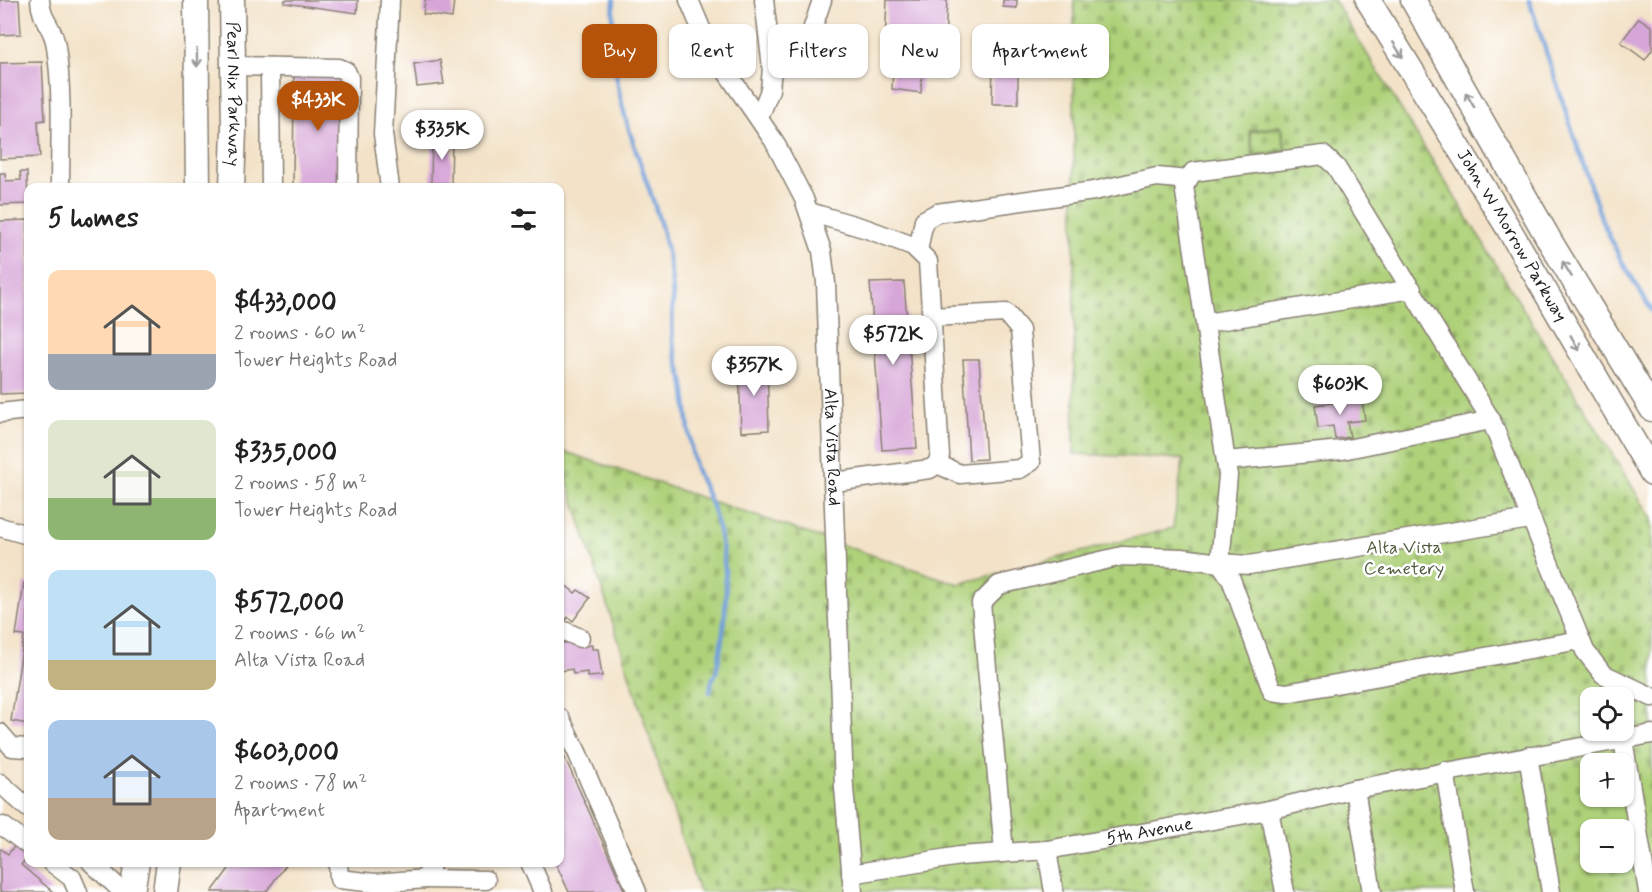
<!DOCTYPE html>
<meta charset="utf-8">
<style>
body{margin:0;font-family:Mynerve,sans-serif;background:#f2f2f2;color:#222;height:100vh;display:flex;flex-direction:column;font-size:22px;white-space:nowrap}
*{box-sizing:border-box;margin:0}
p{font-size:20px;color:#767676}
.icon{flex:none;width:33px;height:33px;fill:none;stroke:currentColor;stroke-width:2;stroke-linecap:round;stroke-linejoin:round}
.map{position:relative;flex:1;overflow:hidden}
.side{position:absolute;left:24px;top:183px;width:540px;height:684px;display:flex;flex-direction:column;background:#fff;border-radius:12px;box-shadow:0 2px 4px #0004}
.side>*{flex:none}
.banner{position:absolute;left:582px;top:24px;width:570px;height:54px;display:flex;gap:12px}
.fabs{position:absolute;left:1580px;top:687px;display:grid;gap:12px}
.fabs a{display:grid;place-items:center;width:54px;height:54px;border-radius:12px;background:#fff;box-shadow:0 2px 4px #0004;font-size:30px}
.price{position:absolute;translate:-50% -51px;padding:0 14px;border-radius:21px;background:#fff;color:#222;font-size:20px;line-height:39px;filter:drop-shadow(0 2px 3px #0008)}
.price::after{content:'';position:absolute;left:50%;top:36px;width:18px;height:14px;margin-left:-9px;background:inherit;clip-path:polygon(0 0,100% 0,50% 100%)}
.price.on{background:#b45309;color:#fff}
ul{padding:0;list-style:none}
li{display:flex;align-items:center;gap:18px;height:150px;padding:0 24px}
li span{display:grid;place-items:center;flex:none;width:168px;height:120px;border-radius:12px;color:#555}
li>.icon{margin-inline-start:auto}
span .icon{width:72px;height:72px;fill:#fffc;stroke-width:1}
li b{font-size:26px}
h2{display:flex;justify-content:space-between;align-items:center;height:72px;padding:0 24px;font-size:26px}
.pill{padding:0 21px;border-radius:12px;background:#fff;box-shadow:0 2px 4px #0004;font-size:21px;line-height:54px}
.pill.on{background:#b45309;color:#fff}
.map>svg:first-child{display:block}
.cemetery{fill:url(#cemetery-stones);stroke:#66764b;stroke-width:1.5;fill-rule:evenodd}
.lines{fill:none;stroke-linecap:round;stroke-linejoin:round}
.stream{stroke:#709ed8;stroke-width:4.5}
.building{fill:#d7a6d8}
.minor-casing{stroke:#887f72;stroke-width:21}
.major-casing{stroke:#887f72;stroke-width:27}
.minor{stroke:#fff;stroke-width:18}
.major{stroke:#fff;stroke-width:24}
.oneway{stroke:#999}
.labels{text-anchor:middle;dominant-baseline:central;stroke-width:5;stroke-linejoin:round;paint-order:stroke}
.street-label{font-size:18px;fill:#1c1c1c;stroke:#fff}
.park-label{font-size:18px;fill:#4f5b3d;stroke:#fff}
</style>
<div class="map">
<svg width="1652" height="892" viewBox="0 0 1652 892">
<defs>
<pattern id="cemetery-stones" width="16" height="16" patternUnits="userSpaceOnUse" patternTransform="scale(1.5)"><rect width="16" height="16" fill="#afd17a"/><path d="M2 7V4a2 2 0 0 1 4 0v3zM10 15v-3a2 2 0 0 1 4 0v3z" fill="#96b369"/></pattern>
</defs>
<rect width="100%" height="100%" fill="#fff"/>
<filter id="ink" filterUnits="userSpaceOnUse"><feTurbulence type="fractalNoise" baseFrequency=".0167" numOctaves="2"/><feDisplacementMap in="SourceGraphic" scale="12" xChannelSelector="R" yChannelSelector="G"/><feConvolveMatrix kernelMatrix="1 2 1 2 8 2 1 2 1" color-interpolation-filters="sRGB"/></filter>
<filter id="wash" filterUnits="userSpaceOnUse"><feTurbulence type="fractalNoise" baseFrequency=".008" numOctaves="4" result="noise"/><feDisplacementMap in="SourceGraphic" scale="24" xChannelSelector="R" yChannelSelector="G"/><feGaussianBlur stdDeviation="1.35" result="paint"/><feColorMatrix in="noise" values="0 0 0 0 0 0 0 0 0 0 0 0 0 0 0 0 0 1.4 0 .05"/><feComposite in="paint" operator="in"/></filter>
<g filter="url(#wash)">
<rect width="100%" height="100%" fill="#f3e2c7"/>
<path class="cemetery" d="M1074 0H1334L1652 519V892H699L560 458V450L958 584 1173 528 1183 459 1074 454ZM1282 126 1286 151 1253 156 1249 131ZM1590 698H1623V730H1590ZM1590 764H1623V796H1590ZM1590 830H1623V862H1590Z
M1281 127 1285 150 1254 155 1250 132Z"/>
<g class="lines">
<path class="stream" d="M614 0C611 37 614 76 624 112 635 153 652 192 663 233 668 254 672 274 673 296 673 311 671 326 673 341 675 356 681 370 684 385 688 412 688 439 695 466 700 481 709 496 714 512 731 569 728 615 716 673L712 680 710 692
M1529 0 1602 221 1621 260 1652 311"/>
</g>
<g id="blocks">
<path class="building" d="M0 0H19L21 34 0 35Z
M285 0H358L357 13 284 3Z
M425 0H454L452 18 423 14Z
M887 0H947L945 43 923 41 921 93 892 89 894 41H885Z
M1003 0H1017V8L1003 7Z
M1639 18 1652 27V50L1645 60 1621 42Z
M440 60 444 84 417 87 414 64Z
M42 62 45 120 38 121 40 157 0 159V63Z
M993 62H1018V104H992Z
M294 76H343L342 188H293Z
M432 138H452L451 183H431Z
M20 172H27L28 204 0 205V173H5L6 181 21 180Z
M28 220V393L0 394V221Z
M904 282 917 448 882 450 870 283Z
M963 359H979L986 459 969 460Z
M767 363 769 430 741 432 739 364Z
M1362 399 1365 420 1347 422 1350 437 1335 439 1333 426 1318 428 1315 405Z
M24 583H28V724L11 721 24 636 16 635Z
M564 584 575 593 578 590 590 598 573 621 568 617 566 620 560 615V590Z
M563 638V643L577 642 583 646 592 645V649H598L602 676 587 677V672L573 674 572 669 560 671V639Z
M560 747 625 892H569L555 862H560Z
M15 845 28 856 21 865 53 892H0V850L1 849 8 854Z
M234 862H288L266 892H212Z"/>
</g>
</g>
<g filter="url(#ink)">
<use href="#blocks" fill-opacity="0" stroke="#887f72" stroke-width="1.5"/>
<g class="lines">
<defs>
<g id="minor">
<path d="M40 0C41 22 54 26 56 47 63 93 60 141 60 188"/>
<path id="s1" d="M689 0 708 45 774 141 804 199 822 251 826 283 844 788 853 892"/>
<path d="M809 48 813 27 822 0"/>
<path d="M233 66 339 68 346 71 349 78 348 188"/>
<path d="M270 67 271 188"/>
<path d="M759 118 770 90 772 68 764 0"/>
<path d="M390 188 383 134 390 0"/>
<path d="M809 212 867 229 913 246 928 261 940 455 937 464 930 469 834 482"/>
<path d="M918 251 924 220 937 213 1094 191 1157 177 1188 180"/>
<path d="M931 317 1006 313 1020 330 1031 462 1020 469 960 474 937 464"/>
<path d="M1206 323 1412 289"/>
<path d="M0 413 28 410"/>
<path d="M1226 461 1342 450 1491 420"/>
<path d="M0 527 28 535"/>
<path d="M1220 563 1231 579 1272 691 1286 693 1580 640"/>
<path d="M1220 563 1249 565 1530 519"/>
<path d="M560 629 580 638"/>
<path d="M560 718 577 752 637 892"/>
<path d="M0 733 12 747 28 748"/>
<path d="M1623 739 1648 892"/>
<path d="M1528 756 1551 892"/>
<path d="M1445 771 1465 892"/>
<path d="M0 783 28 808"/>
<path d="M1355 789 1372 892"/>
<path d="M1269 810 1285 892"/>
<path d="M0 827 3 826 28 845"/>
<path d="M1047 850 1054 892"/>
<path d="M1004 852 981 603 999 585 1122 556 1182 558 1220 563 1228 475 1184 186 1193 172 1323 155 1336 167 1491 420 1585 651 1603 674 1652 697"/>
<path d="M51 862 72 878 78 892"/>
<path d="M91 862 123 892"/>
<path d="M338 862 339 879 375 883 426 879 432 862"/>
<path d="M530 862 543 892"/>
<path id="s2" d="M851 874 960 856 1047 850 1269 810 1355 789 1652 734"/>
<path d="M426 879 486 880"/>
</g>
<g id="major">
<path d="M196 0 198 188"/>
<path id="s3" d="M232 0 234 130 232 188"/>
<path id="s4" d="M1368 0 1507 226 1652 473"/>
<path d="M1413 0 1551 243 1652 409"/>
<path d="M132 892 137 862"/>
<path d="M165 892 169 862"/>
</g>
</defs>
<use href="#minor" class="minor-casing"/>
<use href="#major" class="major-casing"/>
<use href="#minor" class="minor"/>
<use href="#major" class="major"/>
</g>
<defs><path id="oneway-shaft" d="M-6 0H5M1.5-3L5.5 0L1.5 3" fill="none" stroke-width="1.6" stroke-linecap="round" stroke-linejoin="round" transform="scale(1.5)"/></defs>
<g class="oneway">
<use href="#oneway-shaft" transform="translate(1398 50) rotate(58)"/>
<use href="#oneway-shaft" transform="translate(197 58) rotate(89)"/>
<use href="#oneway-shaft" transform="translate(1470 100) rotate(-120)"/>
<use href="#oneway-shaft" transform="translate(1567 269) rotate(-121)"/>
<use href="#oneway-shaft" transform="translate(1575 343) rotate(60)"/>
</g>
</g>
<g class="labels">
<g class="street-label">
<text stroke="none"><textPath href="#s3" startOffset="94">Pearl Nix Parkway</textPath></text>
<text stroke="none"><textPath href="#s4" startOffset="276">John W Morrow Parkway</textPath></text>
<text stroke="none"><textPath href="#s1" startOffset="482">Alta Vista Road</textPath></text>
<text stroke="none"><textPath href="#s2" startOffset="302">5th Avenue</textPath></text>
</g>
<g class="park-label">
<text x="1404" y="548">Alta Vista<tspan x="1404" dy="21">Cemetery</tspan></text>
</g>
</g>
</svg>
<div class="fabs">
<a><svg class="icon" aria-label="locate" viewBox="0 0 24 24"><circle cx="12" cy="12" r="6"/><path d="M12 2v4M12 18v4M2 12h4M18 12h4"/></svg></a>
<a>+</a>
<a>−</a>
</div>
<b class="price on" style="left:318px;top:132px">$433K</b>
<b class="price" style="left:442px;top:161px">$335K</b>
<b class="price" style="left:893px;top:366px">$572K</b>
<b class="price" style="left:754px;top:397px">$357K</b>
<b class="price" style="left:1340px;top:416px">$603K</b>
<div class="banner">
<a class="pill on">Buy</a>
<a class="pill">Rent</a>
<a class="pill">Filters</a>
<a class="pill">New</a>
<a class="pill">Apartment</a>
</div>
<section class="side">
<h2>5 homes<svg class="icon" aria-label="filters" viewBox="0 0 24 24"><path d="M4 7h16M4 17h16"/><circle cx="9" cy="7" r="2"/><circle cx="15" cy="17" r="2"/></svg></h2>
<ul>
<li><span style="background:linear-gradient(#ffd9b3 70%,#9aa5b1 0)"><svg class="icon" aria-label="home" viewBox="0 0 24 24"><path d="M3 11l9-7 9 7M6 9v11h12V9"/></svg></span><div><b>$433,000</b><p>2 rooms · 60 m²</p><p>Tower Heights Road</p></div></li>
<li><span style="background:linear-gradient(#dfe7d0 65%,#8fb573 0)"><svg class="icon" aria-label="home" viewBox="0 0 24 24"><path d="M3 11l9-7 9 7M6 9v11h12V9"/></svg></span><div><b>$335,000</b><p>2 rooms · 58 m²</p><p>Tower Heights Road</p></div></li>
<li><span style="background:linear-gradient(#bfe0f5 75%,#c2b280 0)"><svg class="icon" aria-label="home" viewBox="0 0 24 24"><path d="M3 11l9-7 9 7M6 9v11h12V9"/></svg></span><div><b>$572,000</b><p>2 rooms · 66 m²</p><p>Alta Vista Road</p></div></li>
<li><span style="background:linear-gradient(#a9c7e8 65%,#b9a48a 0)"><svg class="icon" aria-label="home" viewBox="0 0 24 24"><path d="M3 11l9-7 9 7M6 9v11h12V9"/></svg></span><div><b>$603,000</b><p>2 rooms · 78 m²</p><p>Apartment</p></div></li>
</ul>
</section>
</div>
